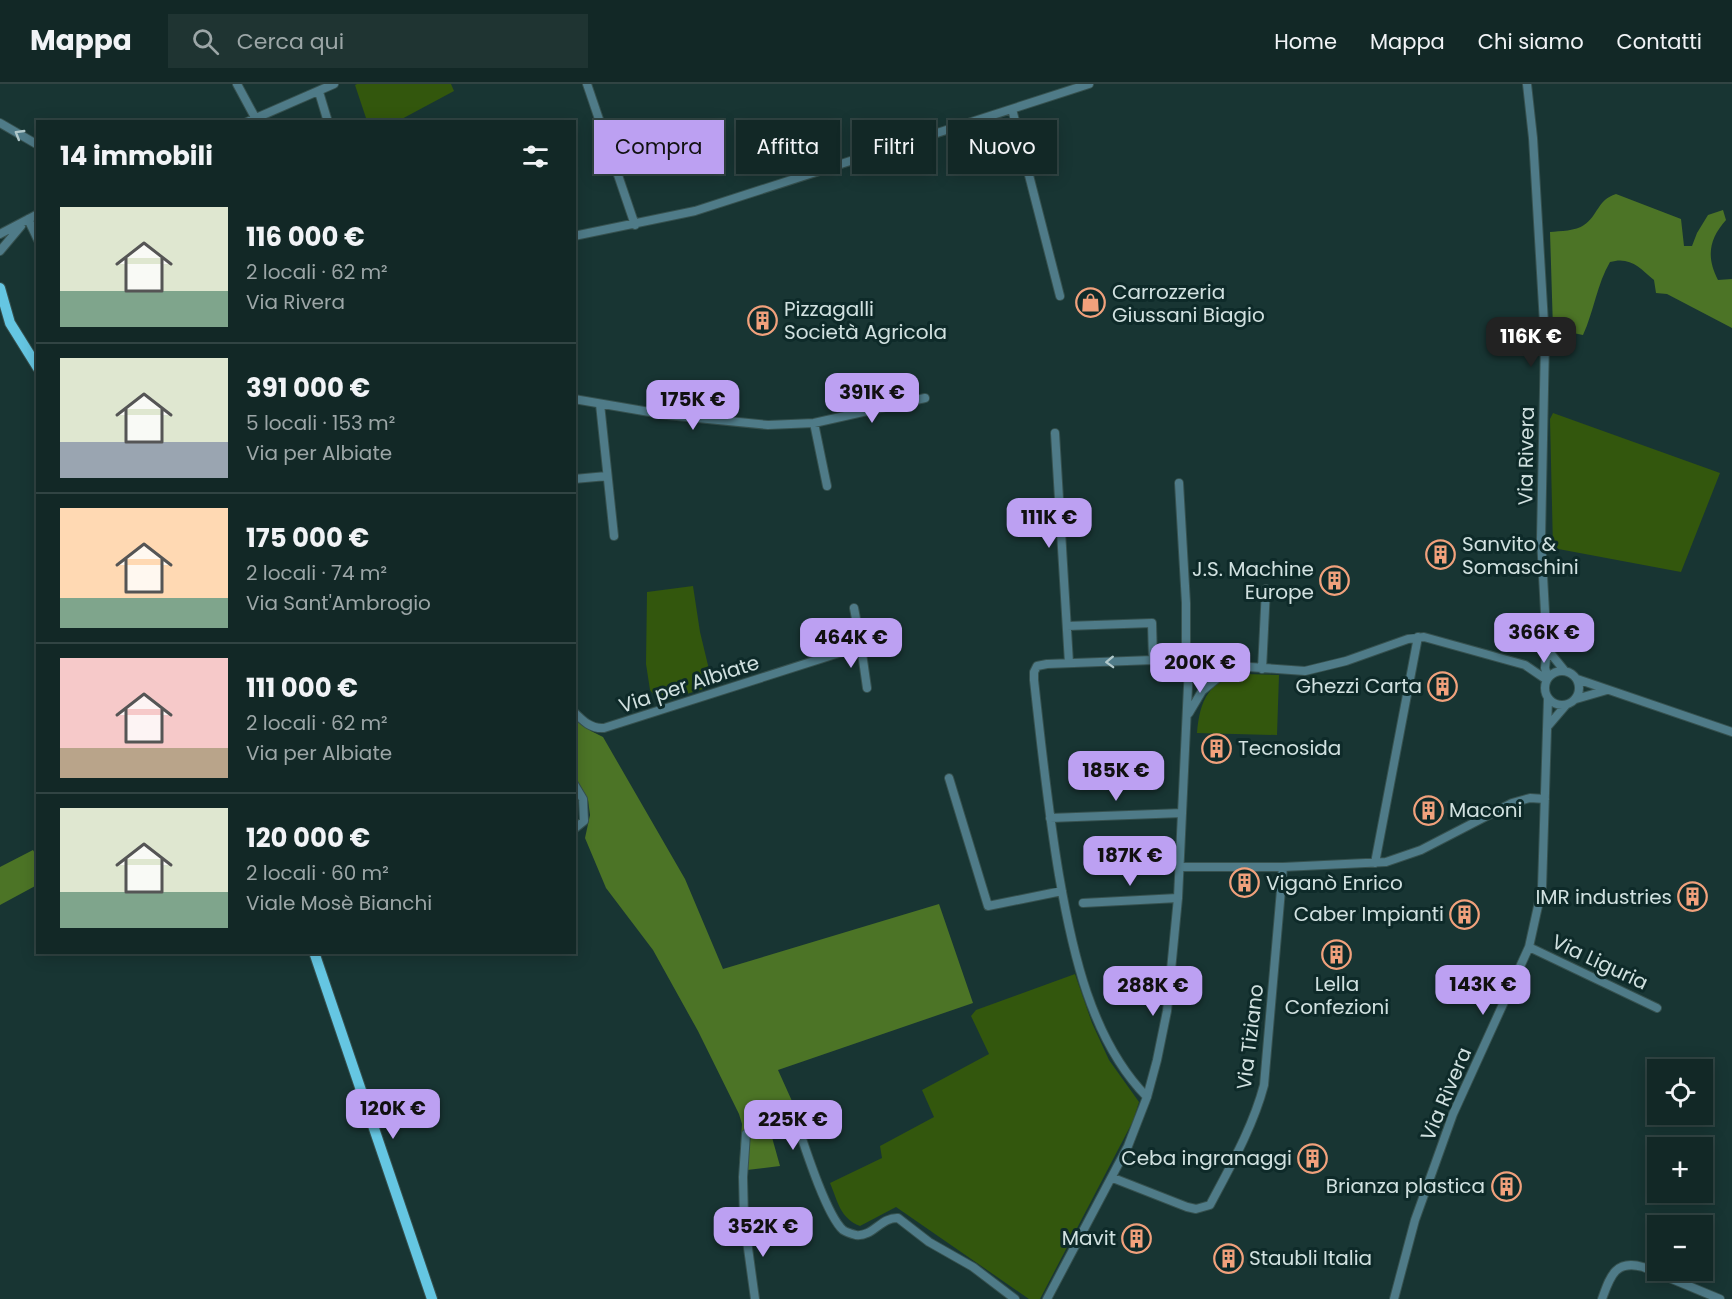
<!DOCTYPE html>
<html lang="it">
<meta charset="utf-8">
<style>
body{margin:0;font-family:Poppins,sans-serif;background:#1f3432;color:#f1f3f6;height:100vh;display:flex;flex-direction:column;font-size:22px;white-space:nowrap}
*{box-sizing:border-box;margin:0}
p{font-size:20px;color:#9ca6a7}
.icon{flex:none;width:33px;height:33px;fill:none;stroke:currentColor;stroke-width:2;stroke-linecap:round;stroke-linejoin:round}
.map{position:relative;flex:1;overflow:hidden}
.drawer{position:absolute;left:36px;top:36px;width:540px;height:834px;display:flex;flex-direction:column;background:#122826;border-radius:0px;box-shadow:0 3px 15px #0003,0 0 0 2px #314443}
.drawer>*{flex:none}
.hud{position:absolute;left:594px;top:36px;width:570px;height:54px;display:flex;gap:12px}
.tools{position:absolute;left:1647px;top:975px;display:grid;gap:12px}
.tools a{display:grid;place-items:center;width:66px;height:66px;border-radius:0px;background:#122826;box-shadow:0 3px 15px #0003,0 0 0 2px #314443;font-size:30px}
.price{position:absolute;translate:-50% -51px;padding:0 14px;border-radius:12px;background:#bca0f2;color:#111;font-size:20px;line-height:39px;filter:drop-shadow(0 2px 3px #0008)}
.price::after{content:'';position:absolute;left:50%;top:36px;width:18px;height:14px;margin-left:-9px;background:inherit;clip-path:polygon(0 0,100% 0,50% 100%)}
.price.active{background:#222;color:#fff}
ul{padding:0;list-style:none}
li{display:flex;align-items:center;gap:18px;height:150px;padding:0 24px}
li+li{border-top:2px solid #314443}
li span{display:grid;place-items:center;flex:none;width:168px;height:120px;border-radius:0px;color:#555}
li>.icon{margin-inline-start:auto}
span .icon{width:72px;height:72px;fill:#fffc;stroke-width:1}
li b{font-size:26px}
h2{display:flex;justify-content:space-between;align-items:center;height:72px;padding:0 24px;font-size:26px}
.pill{padding:0 21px;border-radius:0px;background:#122826;box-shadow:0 3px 15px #0003,0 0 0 2px #314443;font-size:21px;line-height:54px}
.pill.active{background:#bca0f2;color:#111}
header{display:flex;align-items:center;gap:36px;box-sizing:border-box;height:84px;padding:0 30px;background:#122826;border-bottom:2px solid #314443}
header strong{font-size:28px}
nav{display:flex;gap:33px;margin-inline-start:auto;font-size:21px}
.search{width:420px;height:54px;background:#1f3432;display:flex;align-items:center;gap:15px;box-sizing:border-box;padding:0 21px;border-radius:0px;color:#9ca6a7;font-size:22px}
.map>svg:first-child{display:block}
.green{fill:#33570d}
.forest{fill:#4c7426}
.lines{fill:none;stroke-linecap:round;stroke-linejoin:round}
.minor-casing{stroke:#36514f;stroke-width:10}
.major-casing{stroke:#36514f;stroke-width:12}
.minor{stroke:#4f7b88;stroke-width:8}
.major{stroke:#65c6e2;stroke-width:10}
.oneway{stroke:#b0c8ca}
.labels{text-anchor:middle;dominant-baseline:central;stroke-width:6;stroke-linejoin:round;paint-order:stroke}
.poi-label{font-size:20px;fill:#d1e1e0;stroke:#0e2a29;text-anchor:start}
.street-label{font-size:20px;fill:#d1e1e0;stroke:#0e2a29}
</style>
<header>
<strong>Mappa</strong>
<div class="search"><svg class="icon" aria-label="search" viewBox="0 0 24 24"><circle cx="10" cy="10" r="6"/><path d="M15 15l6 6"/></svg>Cerca qui</div>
<nav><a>Home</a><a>Mappa</a><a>Chi siamo</a><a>Contatti</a></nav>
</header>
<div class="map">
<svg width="1732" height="1215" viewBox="0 0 1732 1215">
<rect width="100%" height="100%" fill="#183533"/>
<path class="green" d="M357 0H451L454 7 398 37H367L355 1Z
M1553 329 1720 389 1681 488 1553 464 1550 335Z
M693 502 700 548 713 602 660 618 650 606 646 580 647 508Z
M1244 590 1279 591 1277 651 1197 649C1200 615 1209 596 1244 590Z
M1075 890 1092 939 1109 976 1139 1018 1133 1037 1040 1215H1029L896 1123 860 1142C840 1134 838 1118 830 1099L882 1074 880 1062 934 1033 922 1006 989 970 971 932 976 926Z"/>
<path class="forest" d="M1616 110 1681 135 1684 162H1692L1697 149 1708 131 1723 126 1726 136C1709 155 1706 173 1718 196L1732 195V244L1667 210 1656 209 1654 196C1640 184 1630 172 1610 178 1597 200 1594 227 1583 251L1553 245 1550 148C1560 147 1576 147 1584 141 1598 132 1597 116 1616 110Z
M574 633 591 647 603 653 685 795 723 885 939 820 973 919 778 986 796 1026 768 1039 780 1082 747 1086 739 1085 742 1040 739 1030 698 947 653 866 606 804 585 754 590 731 588 716 575 692Z
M33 766 37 773V801L0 821V783Z"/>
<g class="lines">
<defs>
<path id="minor" d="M237 0 257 37
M587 0 635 141
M1527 0 1533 54 1545 256 1541 455 1547 565 1545 584 1548 594
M319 8 328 38
M1012 25 1060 212
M247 38 334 0
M0 39 38 61
M28 135 38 156
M0 150 38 130
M574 152 695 127 1089 0
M0 167 21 142
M574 315 667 331 768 341 814 339 925 314
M600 320 614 452
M814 339 827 402
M1055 349 1069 579
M574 395 607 392
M1179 399 1186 519V574L1189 581
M854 524 861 562 867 604
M1067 542 1152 539 1153 576
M1547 565 1564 586
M1262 585 1266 505
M1545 604a17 17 0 1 1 34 0a17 17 0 1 1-34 0Z
M1577 595 1732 648
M1576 615 1607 606
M574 628C583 637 591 645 604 644L861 562
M1189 629 1202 607 1231 583
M1548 642 1566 621
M949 694 988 822 1062 807
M574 700 583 715 584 737 574 745
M1050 734 1182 729
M1375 779 1418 553
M1180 783H1283L1386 778 1421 766 1512 719 1530 714 1545 715
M1083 819 1178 814
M1529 863 1657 924
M1147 1013C1091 956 1072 866 1059 791 1048 726 1041 661 1034 596V588L1037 582 1047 580 1153 576 1189 581 1194 579 1305 587 1346 577 1408 555 1424 553 1525 581 1547 596
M792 1025C801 1051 825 1130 843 1146 846 1148 852 1150 856 1151 873 1153 881 1133 898 1134L929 1158 973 1183 1015 1215
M746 1050 743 1093 744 1135 755 1215
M1113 1094 1187 1123 1196 1125 1210 1121C1230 1083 1253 1043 1264 1001L1283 783
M1047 1215 1128 1062 1147 1013 1157 976 1167 927 1178 814 1189 581
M1394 1215 1415 1136 1453 1030 1529 863 1542 804 1548 614
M1602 1215C1610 1193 1615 1175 1643 1183L1720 1215"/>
<path id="major" d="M0 204 10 239 38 284
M314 868 432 1215"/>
</defs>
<use href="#minor" class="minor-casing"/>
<use href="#major" class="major-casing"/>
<use href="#minor" class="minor"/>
<use href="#major" class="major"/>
</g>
<defs><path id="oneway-chevron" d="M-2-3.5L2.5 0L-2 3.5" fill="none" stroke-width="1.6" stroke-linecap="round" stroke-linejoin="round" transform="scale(1.5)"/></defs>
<g class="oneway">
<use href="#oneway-chevron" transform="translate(19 50) rotate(-149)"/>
<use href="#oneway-chevron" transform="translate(1110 578) rotate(178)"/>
</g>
<defs>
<symbol id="shop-ring" viewBox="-11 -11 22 22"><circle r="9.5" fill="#0e2a29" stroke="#f1a17c" stroke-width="1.5"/><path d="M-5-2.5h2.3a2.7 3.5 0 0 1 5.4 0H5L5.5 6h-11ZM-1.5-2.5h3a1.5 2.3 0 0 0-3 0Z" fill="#f1a17c"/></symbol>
<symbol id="building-ring" viewBox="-11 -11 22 22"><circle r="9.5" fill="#0e2a29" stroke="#f1a17c" stroke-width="1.5"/><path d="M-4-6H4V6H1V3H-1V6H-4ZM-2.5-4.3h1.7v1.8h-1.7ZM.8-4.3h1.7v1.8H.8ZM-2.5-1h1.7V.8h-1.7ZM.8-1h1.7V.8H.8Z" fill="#f1a17c"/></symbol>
</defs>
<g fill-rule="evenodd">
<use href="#shop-ring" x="1074" y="202" width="33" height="33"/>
<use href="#building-ring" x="746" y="220" width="33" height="33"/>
<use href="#building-ring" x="1424" y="454" width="33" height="33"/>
<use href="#building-ring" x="1318" y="480" width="33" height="33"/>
<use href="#building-ring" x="1426" y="586" width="33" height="33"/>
<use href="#building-ring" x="1200" y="648" width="33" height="33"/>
<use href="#building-ring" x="1412" y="710" width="33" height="33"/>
<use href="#building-ring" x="1228" y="782" width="33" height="33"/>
<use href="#building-ring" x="1676" y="796" width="33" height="33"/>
<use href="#building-ring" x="1448" y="814" width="33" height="33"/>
<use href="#building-ring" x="1320" y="854" width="33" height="33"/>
<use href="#building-ring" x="1296" y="1058" width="33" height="33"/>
<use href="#building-ring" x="1490" y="1086" width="33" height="33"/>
<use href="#building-ring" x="1120" y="1138" width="33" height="33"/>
<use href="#building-ring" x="1212" y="1158" width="33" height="33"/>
</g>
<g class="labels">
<g class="poi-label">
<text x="1112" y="208">Carrozzeria<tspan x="1112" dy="23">Giussani Biagio</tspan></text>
<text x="784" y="225">Pizzagalli<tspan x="784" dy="23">Società Agricola</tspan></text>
<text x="1462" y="460">Sanvito &amp;<tspan x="1462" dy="23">Somaschini</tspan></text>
<text x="1314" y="485" text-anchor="end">J.S. Machine<tspan x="1314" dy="23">Europe</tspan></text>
<text x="1422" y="602" text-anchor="end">Ghezzi Carta</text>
<text x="1238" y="664">Tecnosida</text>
<text x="1449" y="726">Maconi</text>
<text x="1266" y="799">Viganò Enrico</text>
<text x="1672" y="813" text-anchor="end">IMR industries</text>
<text x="1444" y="830" text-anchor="end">Caber Impianti</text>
<text x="1337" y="900" text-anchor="middle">Lella<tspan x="1337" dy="23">Confezioni</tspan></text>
<text x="1292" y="1074" text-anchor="end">Ceba ingranaggi</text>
<text x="1485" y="1102" text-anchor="end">Brianza plastica</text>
<text x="1116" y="1154" text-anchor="end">Mavit</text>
<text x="1249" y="1174">Staubli Italia</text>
</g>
<g class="street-label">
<text transform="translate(1526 372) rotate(-89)">Via Rivera</text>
<text transform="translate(689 600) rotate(-18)">Via per Albiate</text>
<text transform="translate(1600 878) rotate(25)">Via Liguria</text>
<text transform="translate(1250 953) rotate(-83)">Via Tiziano</text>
<text transform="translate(1446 1010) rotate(-67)">Via Rivera</text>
</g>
</g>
</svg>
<div class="tools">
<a><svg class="icon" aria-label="locate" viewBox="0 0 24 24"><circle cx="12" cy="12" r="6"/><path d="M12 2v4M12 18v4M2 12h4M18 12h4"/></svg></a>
<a>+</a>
<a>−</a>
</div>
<b class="price active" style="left:1531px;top:284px">116K €</b>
<b class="price" style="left:872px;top:340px">391K €</b>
<b class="price" style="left:693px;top:347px">175K €</b>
<b class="price" style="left:1049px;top:465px">111K €</b>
<b class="price" style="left:1544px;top:580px">366K €</b>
<b class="price" style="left:851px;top:585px">464K €</b>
<b class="price" style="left:1200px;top:610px">200K €</b>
<b class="price" style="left:1116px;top:718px">185K €</b>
<b class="price" style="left:1130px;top:803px">187K €</b>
<b class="price" style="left:1483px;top:932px">143K €</b>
<b class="price" style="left:1153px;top:933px">288K €</b>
<b class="price" style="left:393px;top:1056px">120K €</b>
<b class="price" style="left:793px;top:1067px">225K €</b>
<b class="price" style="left:763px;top:1174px">352K €</b>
<div class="hud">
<a class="pill active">Compra</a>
<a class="pill">Affitta</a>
<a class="pill">Filtri</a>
<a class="pill">Nuovo</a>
</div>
<section class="drawer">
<h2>14 immobili<svg class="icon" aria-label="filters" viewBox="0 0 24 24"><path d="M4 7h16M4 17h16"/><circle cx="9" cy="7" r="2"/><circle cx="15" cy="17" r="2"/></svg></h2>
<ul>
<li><span style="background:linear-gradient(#dfe7d0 70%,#7fa58c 0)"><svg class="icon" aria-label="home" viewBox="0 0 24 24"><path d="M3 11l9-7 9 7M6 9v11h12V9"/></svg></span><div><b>116 000 €</b><p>2 locali · 62 m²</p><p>Via Rivera</p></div></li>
<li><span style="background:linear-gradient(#dfe7d0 70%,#9aa5b1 0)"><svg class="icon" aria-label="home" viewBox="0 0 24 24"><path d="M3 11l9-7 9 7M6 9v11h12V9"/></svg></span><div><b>391 000 €</b><p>5 locali · 153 m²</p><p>Via per Albiate</p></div></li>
<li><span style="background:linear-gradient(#ffd9b3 75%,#7fa58c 0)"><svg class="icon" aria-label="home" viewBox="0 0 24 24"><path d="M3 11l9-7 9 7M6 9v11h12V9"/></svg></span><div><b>175 000 €</b><p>2 locali · 74 m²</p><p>Via Sant'Ambrogio</p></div></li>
<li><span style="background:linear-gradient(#f6c9c9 75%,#b9a48a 0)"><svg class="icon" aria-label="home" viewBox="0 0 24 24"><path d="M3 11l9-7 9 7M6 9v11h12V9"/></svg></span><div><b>111 000 €</b><p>2 locali · 62 m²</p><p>Via per Albiate</p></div></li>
<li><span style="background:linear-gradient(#dfe7d0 70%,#7fa58c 0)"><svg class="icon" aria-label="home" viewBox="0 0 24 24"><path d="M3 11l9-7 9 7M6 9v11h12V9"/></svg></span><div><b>120 000 €</b><p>2 locali · 60 m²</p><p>Viale Mosè Bianchi</p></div></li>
</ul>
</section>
</div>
